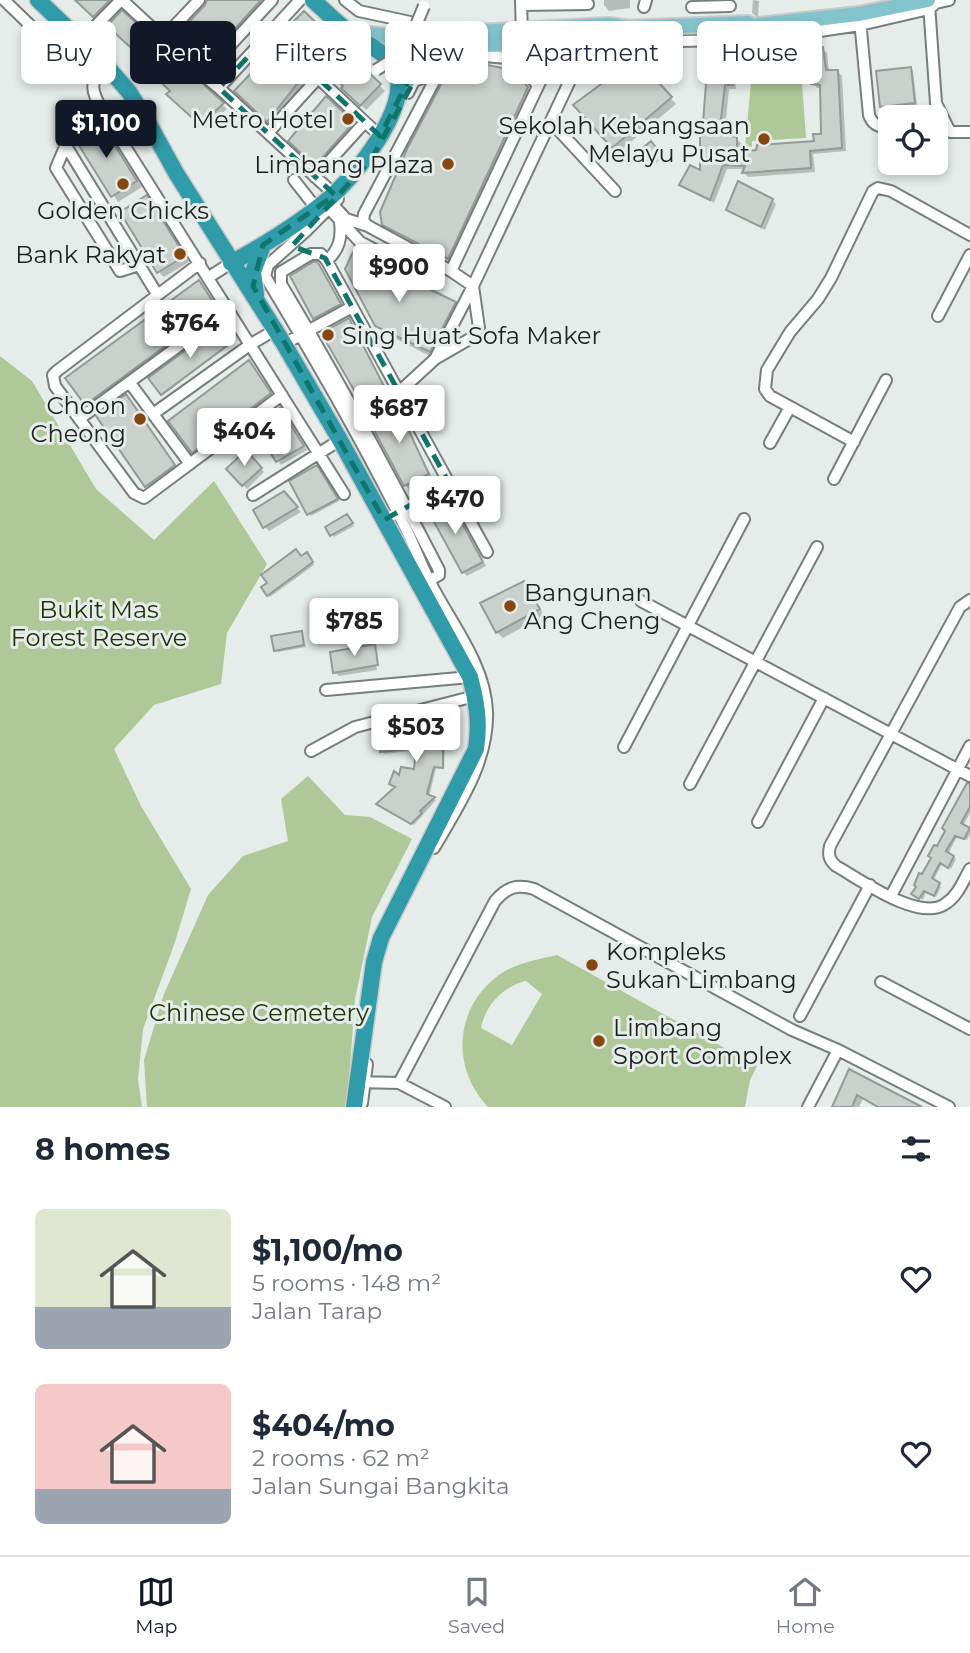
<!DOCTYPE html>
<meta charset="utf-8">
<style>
body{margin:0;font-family:Montserrat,sans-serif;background:#f6f6f7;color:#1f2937;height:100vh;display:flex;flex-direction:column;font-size:26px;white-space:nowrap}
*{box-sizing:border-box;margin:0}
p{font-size:23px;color:#747a83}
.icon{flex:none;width:38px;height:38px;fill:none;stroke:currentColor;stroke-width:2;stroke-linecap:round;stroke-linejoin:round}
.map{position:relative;height:1107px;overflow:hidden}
.details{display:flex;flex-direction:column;background:#fff;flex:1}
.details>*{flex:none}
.banner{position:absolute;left:21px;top:21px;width:929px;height:63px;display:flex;gap:14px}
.buttons{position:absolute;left:878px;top:105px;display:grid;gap:14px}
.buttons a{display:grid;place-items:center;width:70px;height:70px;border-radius:10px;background:#fff;box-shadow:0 4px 10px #0003;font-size:35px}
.price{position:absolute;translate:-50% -60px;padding:0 16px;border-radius:7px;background:#fff;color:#222;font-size:23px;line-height:46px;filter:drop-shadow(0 2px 4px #0008)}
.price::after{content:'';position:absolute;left:50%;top:42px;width:21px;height:16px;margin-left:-10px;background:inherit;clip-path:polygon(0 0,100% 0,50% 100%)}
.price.current{background:#111827;color:#fff}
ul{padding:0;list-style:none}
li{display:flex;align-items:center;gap:21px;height:175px;padding:0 35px}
li span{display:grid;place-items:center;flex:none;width:196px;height:140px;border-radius:10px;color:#555}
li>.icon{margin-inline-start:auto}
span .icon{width:84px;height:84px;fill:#fffc;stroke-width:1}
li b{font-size:30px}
h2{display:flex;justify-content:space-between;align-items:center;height:84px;padding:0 35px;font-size:30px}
.tag{padding:0 24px;border-radius:10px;background:#fff;box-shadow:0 4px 10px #0003;font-size:24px;line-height:63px}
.tag.current{background:#111827;color:#fff}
.menu{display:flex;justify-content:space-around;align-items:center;height:98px;border-top:2px solid #e0e1e3;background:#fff;font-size:19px;color:#747a83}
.menu a{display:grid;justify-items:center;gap:4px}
.menu .current{color:#111827}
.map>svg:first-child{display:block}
.green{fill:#aec898;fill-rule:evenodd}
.shadow{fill:#0003}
.building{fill:#cad0cc;stroke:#949a96;stroke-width:2}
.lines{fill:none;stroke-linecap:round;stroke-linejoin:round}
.minor-casing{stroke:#777e7c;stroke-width:14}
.major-casing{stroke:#c9c9c9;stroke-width:18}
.highway-casing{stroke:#c9c9c9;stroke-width:19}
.minor{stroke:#fff;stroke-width:10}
.major{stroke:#83c3cb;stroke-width:14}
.highway{stroke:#309ba9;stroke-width:16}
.minor-bridge-casing{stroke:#777e7c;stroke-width:14;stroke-linecap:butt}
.minor-bridge{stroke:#fff;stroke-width:10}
.marked{fill:none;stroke:#0f766e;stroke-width:5;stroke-dasharray:14 9;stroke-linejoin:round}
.poi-dot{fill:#874711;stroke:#e5ecea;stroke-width:2.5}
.labels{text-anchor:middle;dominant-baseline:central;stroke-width:6;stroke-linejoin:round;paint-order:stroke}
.poi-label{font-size:24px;fill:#1d201f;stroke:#e5ecea;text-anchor:end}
.park-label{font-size:24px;fill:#1f3404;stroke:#e5ecea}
</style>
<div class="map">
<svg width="970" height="1107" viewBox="0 0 970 1107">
<rect width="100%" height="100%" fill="#e5ecea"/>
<path class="green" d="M801 68 806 138 752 141V147H745L752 71Z
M0 356 32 381 96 489 154 540 214 481 267 564 227 633 221 684 154 705 114 749 141 806 191 889 174 945 143 1029 138 1079 142 1107H0Z
M308 776 345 815 370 817 412 839 372 917 355 999 347 1107H147L144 1060 164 994 208 895 243 856 288 841 281 799Z
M557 955 757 1066 750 1080 745 1107H488C448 1065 456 1001 505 971 521 962 540 959 557 955ZM526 981 542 994 512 1045 481 1028C485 1006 503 986 526 981Z"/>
<path class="shadow" d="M78 0H121L100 21Z
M210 0H272L209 68 177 38Z
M604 0H630V8L609 11 604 5Z
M753 0 759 1 758 18 752 13Z
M122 13 227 109 206 128 169 94 172 91 154 66Z
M304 13 385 91 366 110 343 88 346 86Z
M822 49 827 53 829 72 837 71 842 76 846 151 813 154 815 172 748 177 744 173 746 169H727L714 203 682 184 702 173 709 72 734 74 733 66 740 65 744 69 745 77 735 76 736 89H729L726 119 731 125 734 138 741 143V153L816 142 823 135 822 88H817L813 83 812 68 776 70 772 66Z
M275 51 308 82 274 126 237 91Z
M636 60 676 104 619 152 576 105Z
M911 69 913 71 917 105 884 108 881 106Z
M512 72 533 94 453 263 390 230 384 224Z
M326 99 357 127 320 168 290 141Z
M100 124 142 187 118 202 77 139Z
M657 149 663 157 653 166 640 152Z
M772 200 776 204 765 230 728 209Z
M152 203 189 262 164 277 159 272Z
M321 268 344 307 319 322 315 318Z
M392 273 401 282V286L455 303 463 312 438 360 386 334 376 325Z
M204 288 221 314 91 409 86 404Z
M348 320 389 395 367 407 363 403Z
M220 328 232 343 163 395 150 379Z
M253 366 274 398 197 455 193 451Z
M131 402 179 471 152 492 98 417Z
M396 406 432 478 409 489 405 485Z
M280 410 307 450 281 465 257 426Z
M246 453 264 472 247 489 229 469Z
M319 470 339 501 311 516 292 482Z
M284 494 301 512 269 531 265 527Z
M452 505 486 566 467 576 463 572Z
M349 519 354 526 334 537 327 528Z
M309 556 314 565 270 597 268 595 301 558Z
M523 583 544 615 503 638 497 632Z
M301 632 306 647 278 652 276 650Z
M374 646 376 648H374L377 670 339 676 335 672Z
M457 712 460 714 459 747 448 744V749H445L444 769 436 768 429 797 436 800 414 825 380 806 378 805 397 788 400 778 416 771 417 750 384 754 382 752 451 725Z
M970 790V813L963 826 970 830V834L967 840 957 837 948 854 956 859 951 869 942 864 933 881 941 887 936 897 926 892 923 900 916 896 923 876Z
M850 1072 918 1107H877L863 1099 859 1107H834Z"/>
<path class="building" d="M75 0H110L93 17Z
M207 0H261L203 64 174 38 205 5Z
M122 10 224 103 200 125 166 94 170 91 147 69 151 66 107 26Z
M304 11 381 84 360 106 341 88 343 86 285 30Z
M823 47 826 70H838L842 148 810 151 811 168 742 173 745 166 723 165 710 200 679 185 690 165 700 170V136H702L707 70 732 72 731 65 741 63 742 74 732 73 733 85H725L721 119H727L731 136 737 137V152L756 150 757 145 814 141 813 134H821L820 85 811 84 810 64 770 67 769 52Z
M275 48 304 75 267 122 234 91Z
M636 58 672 97 612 148 573 105Z
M467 61 513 70 528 87 448 259 382 225 380 212 407 149 444 79 455 64Z
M911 67 915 103 880 107 876 71Z
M326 96 354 122 315 166 288 141Z
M100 122 137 181 111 197 75 139Z
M651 141 659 151 646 161 638 152Z
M738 181 773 199 761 227 726 210Z
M147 195 185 256 157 273 120 212Z
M353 252 393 272 394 280 404 286 409 287 415 282 456 302 430 352 375 326 345 269Z
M313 262H317L320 266 341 304 313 319 290 276Z
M199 280 217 308 85 405 65 378Z
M349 318 386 390 362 404 321 333Z
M220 325 232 342 161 395 148 378Z
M249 360 271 393 192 453 168 421Z
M126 394 175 465 145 487 96 416Z
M396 403 429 474 404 486 368 419Z
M280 408 304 446 276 462 254 426Z
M246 450 262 468 242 486 226 469Z
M317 465 338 499 307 515 289 481Z
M284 491 298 507 263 528 253 510Z
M449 499 483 562 462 573 428 511Z
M347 514 353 523 330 536 325 527Z
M296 549 301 556 307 552 313 562 267 596 261 587 267 583 261 575Z
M524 581 540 609 496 633 480 603Z
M302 631 304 645 274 651 271 636Z
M375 644 378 665 333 673 330 652Z
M458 710V746L447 743V748H443V768L434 767 427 794 435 797 420 811 422 813 411 824 376 804 395 787 389 784 394 771 399 775 401 767 414 769 416 748 380 752 382 728 395 725 449 723 448 711Z
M967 783 970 784V807L961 823 970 828 964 839 955 836 946 851 954 856 948 868 940 863 932 878 940 883 934 896 924 891 919 899 911 894 916 887 914 885 919 873 922 874 931 858 928 856 934 845 937 846 945 831 942 828Z
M849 1069 922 1107H878L857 1095 852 1107H832Z"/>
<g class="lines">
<defs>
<path id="minor" d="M4 0 64 58 121 0
M122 0 203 75
M272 0 203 75 219 88 300 0
M345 0 359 11 410 22 420 32
M521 0 522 36
M929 4 936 103 950 132H970
M521 5 588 4
M644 7 646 0
M692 7 730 6
M860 20 869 115C873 126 880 128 891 126
M270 33 380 136
M163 38 199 0
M601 43 723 40 754 41 860 25 929 9 936 3 949 0
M104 63C90 84 90 88 102 110L344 494
M538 86 560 40
M219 88 334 194
M408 93 414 81 442 71 450 57 480 50
M102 110 69 131 63 141 157 294
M551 122 615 191
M268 133 318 78
M65 147 56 168 120 271 139 265
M315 177 365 122
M294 180 316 208
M338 199 306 231 268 265 265 276C314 357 363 442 405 527 414 544 420 563 429 580 449 621 485 663 487 711 489 761 459 805 434 848
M326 205 360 242 400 263 402 269 400 275
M337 209 346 219 368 226
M394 252 411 261 413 268 408 279
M327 261C339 249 342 239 340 222
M200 263 57 371 53 375 55 386 134 493 144 498 282 395
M451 271 538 86 518 59 472 55
M209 277 231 263
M938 316 970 255
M284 344 352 307
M435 359 473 286 590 38
M130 383 190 464
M153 414 251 344 275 330
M357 416 399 392 435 359 473 337 479 328 473 286 451 271 368 226 363 221 364 214 440 70
M79 419 229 309
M854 442 770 396 765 389 767 370 790 332 818 299 831 278 873 191 878 188 891 191 970 235
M770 443 790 407
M834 479 886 380
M449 483 487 552
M253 495 340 440
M393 515 449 483 327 261 321 254H311L281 272V284C337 377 389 473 439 570V575L425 583
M970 600 960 607 830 846C828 855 829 860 836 866 861 880 919 922 945 904 958 896 963 881 970 869
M641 601 970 776
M326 690 470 677
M624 747 744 519
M311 751 355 727 475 696
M690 784 817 547
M758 822 824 698
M891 896 970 746
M881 982 970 1029
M800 1016 870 885
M360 1082 399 1083 445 1107
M399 1083 495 901C507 887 517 884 534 889L792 1030 838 1050 949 1107
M362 1103 367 1064
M808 1107 838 1050"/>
<path id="major" d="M758 25 859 14 928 0
M348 32 391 36 422 35 609 25 629 28 748 23
M398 99 422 54 435 48 609 37 629 28"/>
<path id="highway" d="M38 0 104 63 129 92 149 124 176 173 284 344 340 440 470 677C477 703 480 723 476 749L381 938 374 962 354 1107
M231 263C264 245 297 225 326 201 353 179 414 105 395 69 387 52 364 43 349 32 337 23 325 11 313 0
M256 295 253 272 263 245"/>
</defs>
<use href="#minor" class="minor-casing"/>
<use href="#major" class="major-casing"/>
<use href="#highway" class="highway-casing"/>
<use href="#minor" class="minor"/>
<use href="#major" class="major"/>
<use href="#highway" class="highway"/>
<defs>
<path id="minor-bridge" d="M405 52 424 6
M376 70 405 52 442 71"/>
</defs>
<use href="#minor-bridge" class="minor-bridge-casing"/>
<use href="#minor-bridge" class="minor-bridge"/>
</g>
<path class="marked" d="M270 33 380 136 419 59 442 71 414 81 372 158 292 246 325 258 449 483 384 520 253 286 263 245 335 195 219 88Z"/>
<g class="poi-dot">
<circle cx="348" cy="119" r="7"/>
<circle cx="764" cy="139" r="7"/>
<circle cx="448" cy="164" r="7"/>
<circle cx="123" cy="184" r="7"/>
<circle cx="180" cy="254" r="7"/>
<circle cx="328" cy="335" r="7"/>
<circle cx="140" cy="419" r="7"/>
<circle cx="510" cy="606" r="7"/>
<circle cx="592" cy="965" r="7"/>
<circle cx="599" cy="1041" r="7"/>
</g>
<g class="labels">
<g class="poi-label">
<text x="334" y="119">Metro Hotel</text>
<text x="750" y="125">Sekolah Kebangsaan<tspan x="750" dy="28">Melayu Pusat</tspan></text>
<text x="434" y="164">Limbang Plaza</text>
<text x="123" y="210" text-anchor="middle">Golden Chicks</text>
<text x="166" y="254">Bank Rakyat</text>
<text x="342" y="335" text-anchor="start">Sing Huat Sofa Maker</text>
<text x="126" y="405">Choon<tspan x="126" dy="28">Cheong</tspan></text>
<text x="524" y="592" text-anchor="start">Bangunan<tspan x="524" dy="28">Ang Cheng</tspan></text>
<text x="606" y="951" text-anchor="start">Kompleks<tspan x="606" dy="28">Sukan Limbang</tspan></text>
<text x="613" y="1027" text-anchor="start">Limbang<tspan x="613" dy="28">Sport Complex</tspan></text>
</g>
<g class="park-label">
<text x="99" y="609">Bukit Mas<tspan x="99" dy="28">Forest Reserve</tspan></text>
<text x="259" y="1012">Chinese Cemetery</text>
</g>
</g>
</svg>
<div class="buttons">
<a><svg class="icon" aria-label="locate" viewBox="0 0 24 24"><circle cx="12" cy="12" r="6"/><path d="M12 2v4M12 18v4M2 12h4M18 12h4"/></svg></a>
</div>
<b class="price current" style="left:106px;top:160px">$1,100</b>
<b class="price" style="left:399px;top:304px">$900</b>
<b class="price" style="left:190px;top:360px">$764</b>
<b class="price" style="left:399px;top:445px">$687</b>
<b class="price" style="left:244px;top:468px">$404</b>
<b class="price" style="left:455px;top:536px">$470</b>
<b class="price" style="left:354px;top:658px">$785</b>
<b class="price" style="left:416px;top:764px">$503</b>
<div class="banner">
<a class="tag">Buy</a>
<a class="tag current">Rent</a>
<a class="tag">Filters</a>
<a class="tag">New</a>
<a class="tag">Apartment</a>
<a class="tag">House</a>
</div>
</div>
<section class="details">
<h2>8 homes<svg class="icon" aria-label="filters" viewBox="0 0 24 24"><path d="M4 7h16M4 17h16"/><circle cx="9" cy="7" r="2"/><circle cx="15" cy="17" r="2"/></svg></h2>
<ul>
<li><span style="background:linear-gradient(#dfe7d0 70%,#9aa5b1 0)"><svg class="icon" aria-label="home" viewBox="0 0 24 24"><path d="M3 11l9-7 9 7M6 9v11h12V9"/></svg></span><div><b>$1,100/mo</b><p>5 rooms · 148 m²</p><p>Jalan Tarap</p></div><svg class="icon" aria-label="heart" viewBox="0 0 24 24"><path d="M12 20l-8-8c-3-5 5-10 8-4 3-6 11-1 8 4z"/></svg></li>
<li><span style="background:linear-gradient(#f6c9c9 75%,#9aa5b1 0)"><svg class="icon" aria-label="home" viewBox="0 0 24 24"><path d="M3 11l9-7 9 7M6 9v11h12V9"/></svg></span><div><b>$404/mo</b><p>2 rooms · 62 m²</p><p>Jalan Sungai Bangkita</p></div><svg class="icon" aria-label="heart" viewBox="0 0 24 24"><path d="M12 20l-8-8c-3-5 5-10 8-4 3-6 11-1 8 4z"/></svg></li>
</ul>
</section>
<nav class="menu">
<a class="current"><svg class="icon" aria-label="map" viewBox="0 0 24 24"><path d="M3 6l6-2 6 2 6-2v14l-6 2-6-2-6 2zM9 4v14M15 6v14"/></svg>Map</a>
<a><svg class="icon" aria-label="saved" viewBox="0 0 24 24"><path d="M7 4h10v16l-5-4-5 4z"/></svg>Saved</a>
<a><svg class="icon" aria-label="home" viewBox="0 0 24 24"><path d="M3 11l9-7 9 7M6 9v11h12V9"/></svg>Home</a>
</nav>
